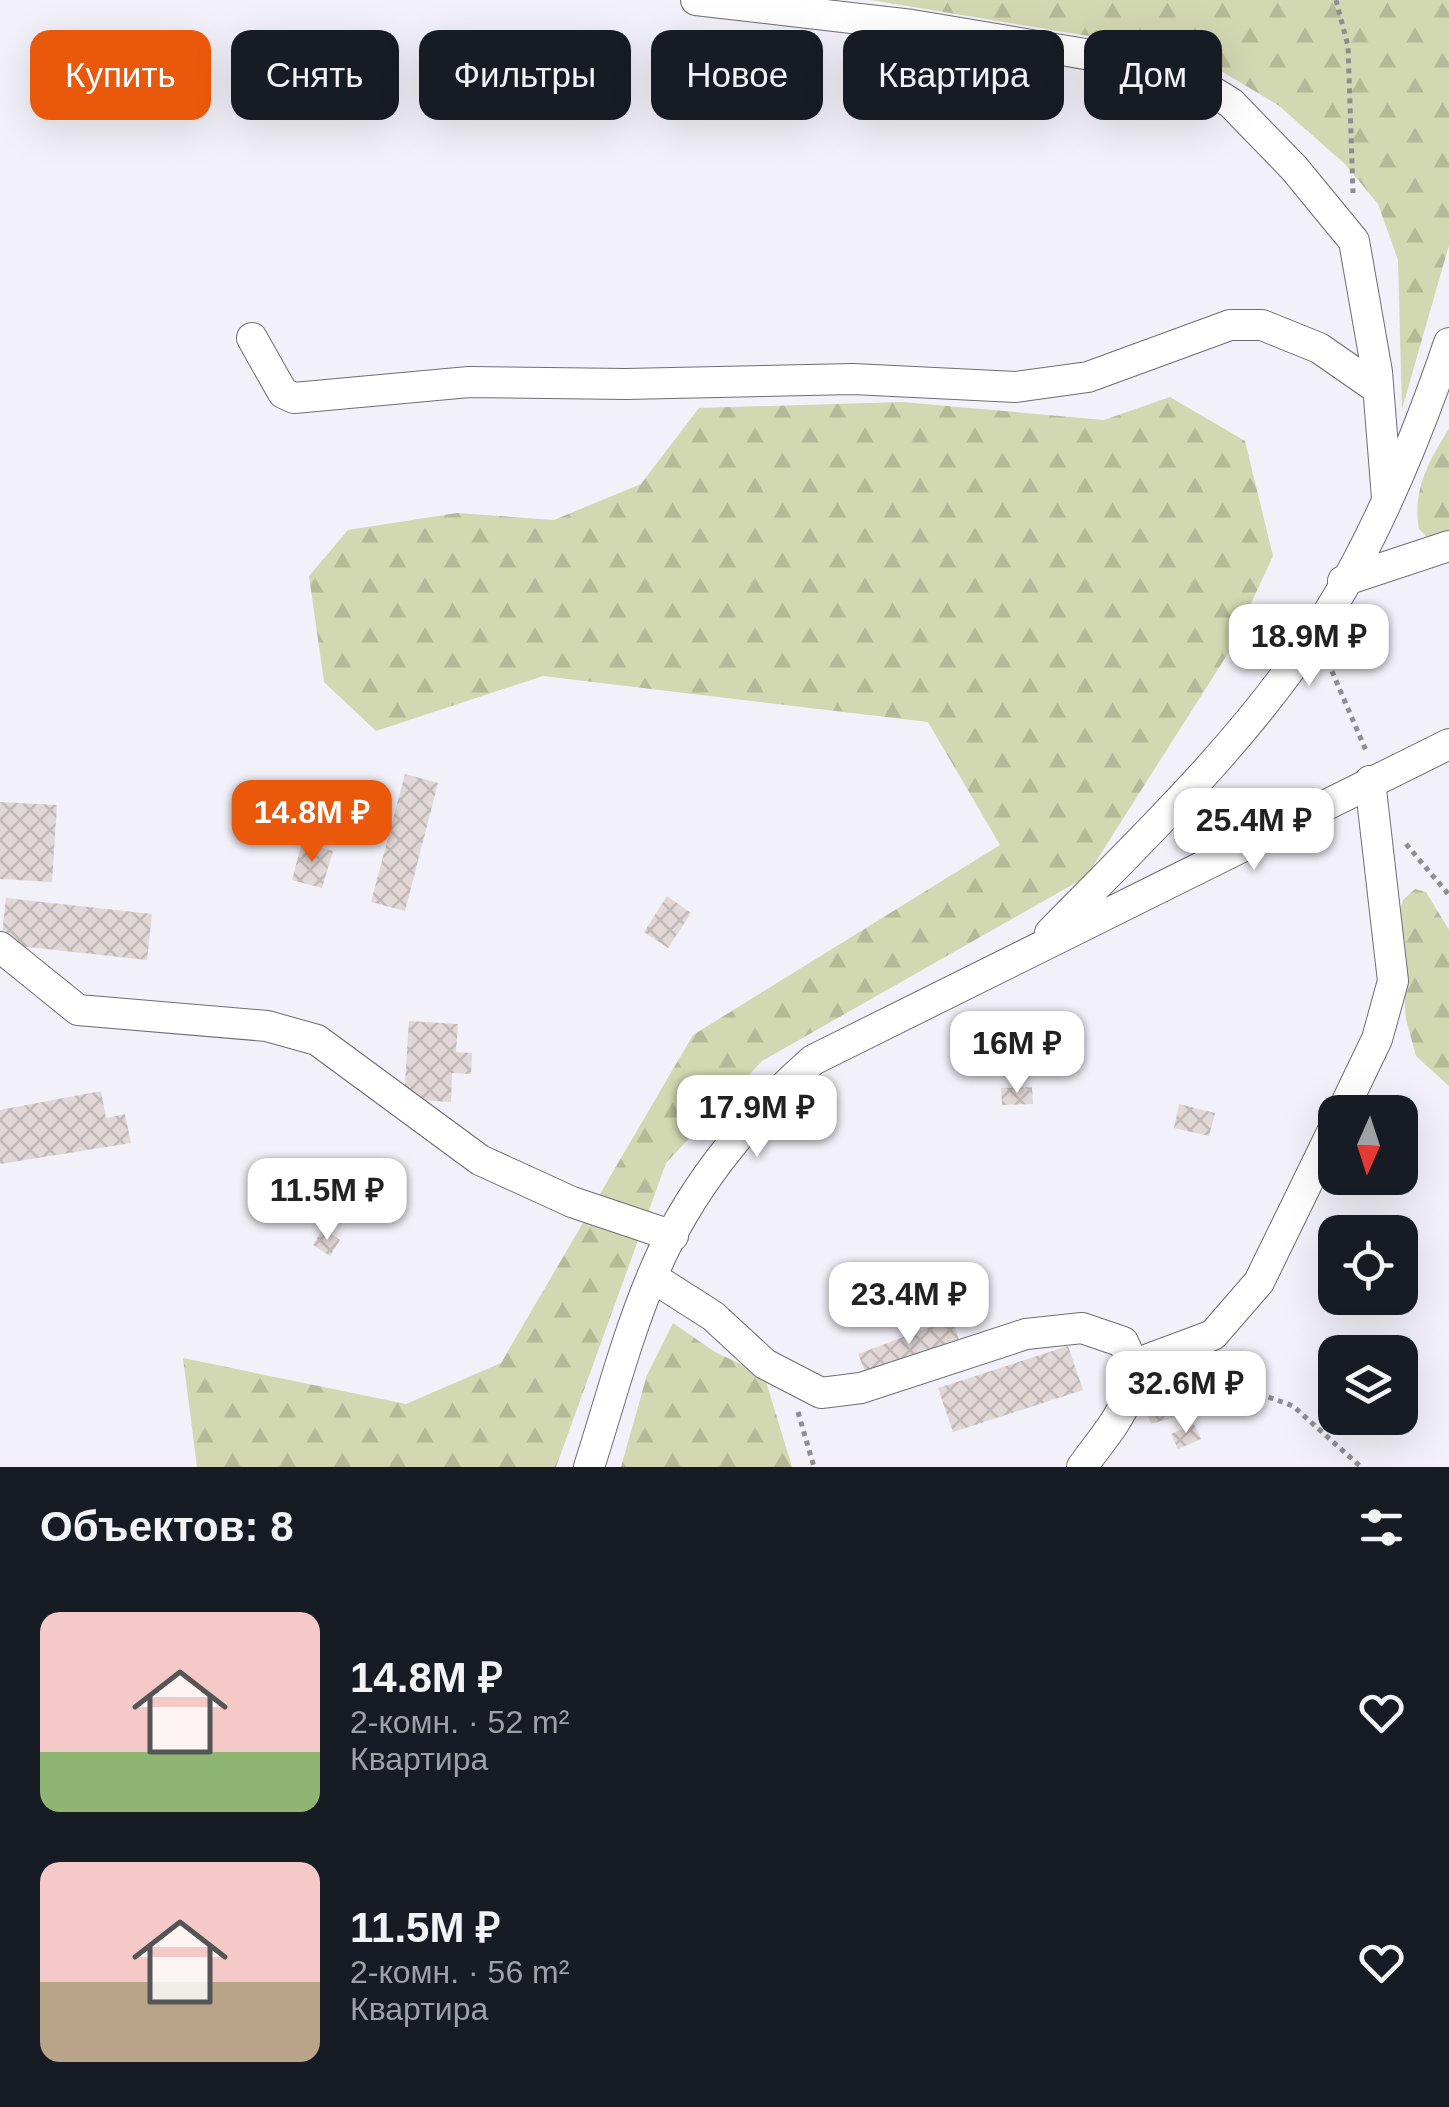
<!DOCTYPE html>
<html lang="ru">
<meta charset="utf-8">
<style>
body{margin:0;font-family:Arial,sans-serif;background:#20242c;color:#f1f3f6;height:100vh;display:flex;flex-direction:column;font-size:38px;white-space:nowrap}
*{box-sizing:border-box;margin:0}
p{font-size:32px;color:#9ea1a6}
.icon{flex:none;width:55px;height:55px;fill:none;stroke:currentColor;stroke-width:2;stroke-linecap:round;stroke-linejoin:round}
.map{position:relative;height:1467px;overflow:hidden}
.panel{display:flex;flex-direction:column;background:#171b24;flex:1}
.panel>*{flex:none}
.hud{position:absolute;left:30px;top:30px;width:1390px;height:90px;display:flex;gap:20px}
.needle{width:65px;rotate:183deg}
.controls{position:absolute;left:1318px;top:1095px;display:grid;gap:20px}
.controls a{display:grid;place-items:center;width:100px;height:100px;border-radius:20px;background:#171b24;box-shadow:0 10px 40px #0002;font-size:50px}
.price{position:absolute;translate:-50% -85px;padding:0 22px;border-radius:20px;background:#fff;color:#222;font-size:32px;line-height:65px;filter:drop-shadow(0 2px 5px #0008)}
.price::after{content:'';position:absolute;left:50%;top:60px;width:30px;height:22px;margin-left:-15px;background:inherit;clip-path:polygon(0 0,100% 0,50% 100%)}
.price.current{background:#ea580c;color:#fff}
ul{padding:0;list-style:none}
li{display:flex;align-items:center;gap:30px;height:250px;padding:0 40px}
li span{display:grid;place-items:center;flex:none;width:280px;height:200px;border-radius:20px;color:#555}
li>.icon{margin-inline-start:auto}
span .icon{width:120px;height:120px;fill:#fffc;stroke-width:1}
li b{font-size:42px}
h2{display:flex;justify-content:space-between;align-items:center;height:120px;padding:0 40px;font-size:42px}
.chip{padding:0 35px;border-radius:20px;background:#171b24;box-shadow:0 10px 40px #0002;font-size:35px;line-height:90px}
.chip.current{background:#ea580c;color:#fff}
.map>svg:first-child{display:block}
.forest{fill:url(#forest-firs)}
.building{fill:url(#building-cross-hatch)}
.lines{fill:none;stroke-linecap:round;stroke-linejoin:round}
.minor-casing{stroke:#6f6c74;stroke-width:32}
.path{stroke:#8e8d92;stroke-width:5;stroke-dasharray:5 5;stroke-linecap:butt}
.minor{stroke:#fff;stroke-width:30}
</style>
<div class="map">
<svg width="1449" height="1467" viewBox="0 0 1449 1467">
<defs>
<pattern id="forest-firs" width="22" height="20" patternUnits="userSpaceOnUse" patternTransform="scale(2.5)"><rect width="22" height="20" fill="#d2d8b1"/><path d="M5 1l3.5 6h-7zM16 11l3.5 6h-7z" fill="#b4b998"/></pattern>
<pattern id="building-cross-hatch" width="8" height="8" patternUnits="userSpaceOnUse" patternTransform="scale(2.5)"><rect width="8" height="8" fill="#e1d7d6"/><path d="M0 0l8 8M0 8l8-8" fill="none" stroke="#c1b8b8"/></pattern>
</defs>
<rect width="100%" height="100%" fill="#f2f0f8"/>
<path class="forest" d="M871 0H1449V245L1402 409 1398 260 1378 204 1345 164 1278 105 1191 53Z
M1170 397 1245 441 1273 556 1227 655 1086 877 762 1061 666 1163 556 1467H197L183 1358 406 1404 501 1363 693 1035 1000 845 928 722 543 676 376 731 324 682 309 576 348 530 457 513 554 520 641 484 699 408 902 402 1104 420Z
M1449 429V536L1433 543 1419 529C1412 491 1429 460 1449 429Z
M1415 889 1426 892 1449 930V1086L1416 1056 1406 1019 1397 922 1403 900Z
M673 1323 715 1352 764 1375 792 1467H621L647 1375Z"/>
<path class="building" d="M405 774 438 783 405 911 371 902Z
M0 802 57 805 52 882 0 879Z
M302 842 333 851 322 888 292 880Z
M667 896 691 913 668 948 644 932Z
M6 898 152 914 147 960 1 944Z
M409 1021 458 1024 456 1052 472 1053 471 1074 452 1073 451 1102 404 1099Z
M1032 1087 1033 1104 1002 1105 1001 1088Z
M101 1091 106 1118 125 1114 131 1143 0 1164V1110Z
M1179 1104 1215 1113 1209 1136 1174 1128Z
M323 1229 340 1240 330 1256 313 1245Z
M952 1319 959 1340 866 1374 858 1354Z
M1068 1346 1083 1390 953 1432 938 1388Z
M1169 1401 1174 1417 1151 1424 1145 1409Z
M1194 1424 1201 1439 1178 1449 1171 1434Z"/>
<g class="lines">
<defs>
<path id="minor" d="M696 0 912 25 1145 64 1187 76 1231 103 1294 168 1354 241 1377 372 1387 498
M252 338 283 393 294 398 469 382 626 384 853 379 1016 387 1088 377 1230 325H1262L1319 348 1378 389
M1343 581 1449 546
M1050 933C1144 837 1242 744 1316 632 1373 545 1416 440 1449 343
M0 947 78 1010 267 1026 317 1040 480 1160 572 1202 673 1236
M1342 1112 1377 1039 1393 981 1370 781
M652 1277 713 1316 765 1364 821 1393 861 1388 1026 1334 1082 1328 1123 1342C1149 1392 1110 1427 1082 1467
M1135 1364 1213 1335 1259 1282 1335 1126
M589 1467C609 1405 626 1339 651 1279 685 1194 746 1119 813 1060L1449 744"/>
</defs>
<use href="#minor" class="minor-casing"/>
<path class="path" d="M1336 0 1348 46 1353 193
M1328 662 1367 753
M1406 844 1449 895
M1192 1375 1222 1380 1293 1406 1361 1467
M798 1412 814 1467"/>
<use href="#minor" class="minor"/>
</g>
</svg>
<div class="controls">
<a><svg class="needle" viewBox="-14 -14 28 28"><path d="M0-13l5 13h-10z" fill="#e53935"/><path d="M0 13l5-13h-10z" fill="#9ea1a6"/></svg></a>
<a><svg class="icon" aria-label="locate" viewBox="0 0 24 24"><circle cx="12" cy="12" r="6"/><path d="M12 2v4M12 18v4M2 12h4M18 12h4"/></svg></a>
<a><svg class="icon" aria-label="layers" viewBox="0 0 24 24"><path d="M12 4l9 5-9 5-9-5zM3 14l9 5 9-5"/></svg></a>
</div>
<b class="price" style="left:1309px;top:689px">18.9M ₽</b>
<b class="price current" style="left:312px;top:865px">14.8M ₽</b>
<b class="price" style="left:1254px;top:873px">25.4M ₽</b>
<b class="price" style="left:1017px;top:1096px">16M ₽</b>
<b class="price" style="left:757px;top:1160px">17.9M ₽</b>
<b class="price" style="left:327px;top:1243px">11.5M ₽</b>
<b class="price" style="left:909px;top:1347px">23.4M ₽</b>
<b class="price" style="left:1186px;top:1436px">32.6M ₽</b>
<div class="hud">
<a class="chip current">Купить</a>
<a class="chip">Снять</a>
<a class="chip">Фильтры</a>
<a class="chip">Новое</a>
<a class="chip">Квартира</a>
<a class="chip">Дом</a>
</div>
</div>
<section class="panel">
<h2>Объектов: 8<svg class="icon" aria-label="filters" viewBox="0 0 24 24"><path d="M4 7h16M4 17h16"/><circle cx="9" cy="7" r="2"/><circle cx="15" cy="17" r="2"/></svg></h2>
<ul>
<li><span style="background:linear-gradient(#f6c9c9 70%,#8fb573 0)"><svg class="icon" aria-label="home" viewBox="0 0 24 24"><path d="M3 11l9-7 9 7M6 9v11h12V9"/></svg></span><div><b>14.8M ₽</b><p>2-комн. · 52 m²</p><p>Квартира</p></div><svg class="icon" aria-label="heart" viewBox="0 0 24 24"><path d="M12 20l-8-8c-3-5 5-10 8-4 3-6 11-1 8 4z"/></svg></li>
<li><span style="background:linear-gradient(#f6c9c9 60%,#b9a48a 0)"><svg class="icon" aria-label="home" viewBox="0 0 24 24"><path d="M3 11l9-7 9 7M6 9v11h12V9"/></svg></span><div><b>11.5M ₽</b><p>2-комн. · 56 m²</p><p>Квартира</p></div><svg class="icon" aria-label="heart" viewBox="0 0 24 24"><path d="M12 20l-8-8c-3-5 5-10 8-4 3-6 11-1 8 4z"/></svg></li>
</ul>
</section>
